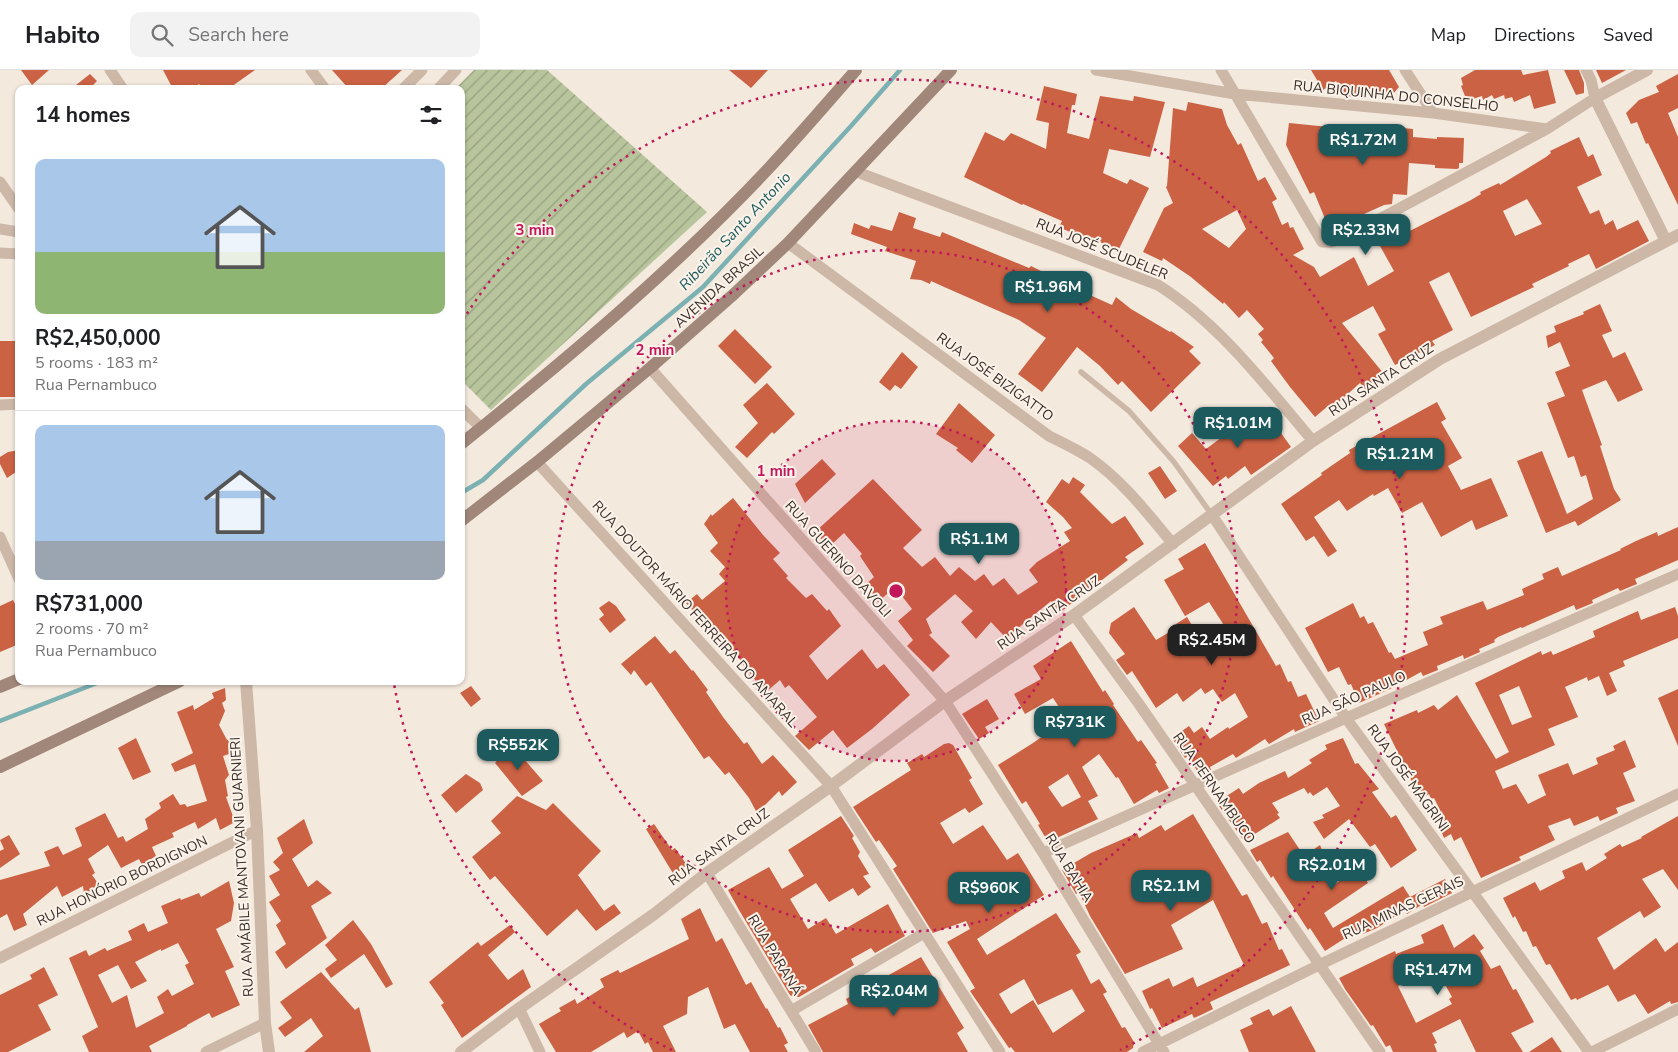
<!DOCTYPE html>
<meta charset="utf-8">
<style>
body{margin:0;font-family:"Nunito Sans",sans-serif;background:#f2f2f2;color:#202124;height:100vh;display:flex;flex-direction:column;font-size:19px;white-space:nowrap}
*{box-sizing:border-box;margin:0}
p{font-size:16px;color:#757577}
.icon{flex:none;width:28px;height:28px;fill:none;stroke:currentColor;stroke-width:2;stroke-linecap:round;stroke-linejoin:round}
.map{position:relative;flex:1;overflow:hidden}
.side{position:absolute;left:15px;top:15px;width:450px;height:600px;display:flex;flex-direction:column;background:#fff;border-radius:10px;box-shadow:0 1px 4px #0004}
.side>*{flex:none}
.price{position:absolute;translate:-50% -42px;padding:0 11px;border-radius:10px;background:#1c5a5d;color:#fff;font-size:16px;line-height:32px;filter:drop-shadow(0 1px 2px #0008)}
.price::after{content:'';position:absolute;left:50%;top:30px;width:15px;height:11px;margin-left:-8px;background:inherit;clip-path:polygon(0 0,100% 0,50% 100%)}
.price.on{background:#222;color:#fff}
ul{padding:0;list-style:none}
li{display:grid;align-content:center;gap:10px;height:265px;padding:0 20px}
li+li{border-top:1px solid #e0e0e0}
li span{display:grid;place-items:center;height:155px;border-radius:10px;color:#555}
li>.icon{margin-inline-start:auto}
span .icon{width:90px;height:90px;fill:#fffc;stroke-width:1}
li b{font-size:21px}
h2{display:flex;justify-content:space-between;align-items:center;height:60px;padding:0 20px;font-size:21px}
header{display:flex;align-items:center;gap:30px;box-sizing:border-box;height:70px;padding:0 25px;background:#fff;border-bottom:1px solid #e0e0e0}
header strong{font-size:24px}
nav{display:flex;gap:28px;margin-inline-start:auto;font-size:18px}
.search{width:350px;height:45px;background:#f2f2f2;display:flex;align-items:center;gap:12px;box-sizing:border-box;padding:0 18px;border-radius:10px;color:#757577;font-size:19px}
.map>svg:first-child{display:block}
.garden{fill:url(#garden-furrows)}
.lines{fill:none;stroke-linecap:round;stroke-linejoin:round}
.stream{stroke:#7bb1b2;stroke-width:4.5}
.building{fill:#cb6244;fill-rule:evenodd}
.service{stroke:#cdb8a8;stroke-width:5.5}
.minor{stroke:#cdb8a8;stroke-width:11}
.tertiary{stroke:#cdb8a8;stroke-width:12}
.secondary{stroke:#a0877a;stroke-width:12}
.ring{fill:none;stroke:#c2185b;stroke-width:2.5;stroke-dasharray:2.5 5}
.labels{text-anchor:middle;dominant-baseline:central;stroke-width:4;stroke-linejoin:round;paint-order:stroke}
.street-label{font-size:14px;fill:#392e29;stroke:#fbf3ea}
.water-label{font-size:15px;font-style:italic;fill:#1c5a5d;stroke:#fbf3ea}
.centre{fill:#c2185b;stroke:#fbf3ea;stroke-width:2.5}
.ring-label{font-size:15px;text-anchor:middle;font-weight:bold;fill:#c2185b;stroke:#fbf3ea;stroke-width:4;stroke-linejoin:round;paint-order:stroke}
</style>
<header>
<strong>Habito</strong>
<div class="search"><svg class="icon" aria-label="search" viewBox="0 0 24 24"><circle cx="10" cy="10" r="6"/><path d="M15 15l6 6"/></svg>Search here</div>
<nav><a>Map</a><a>Directions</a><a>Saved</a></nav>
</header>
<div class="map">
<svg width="1678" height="982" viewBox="0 0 1678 982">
<defs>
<pattern id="garden-furrows" width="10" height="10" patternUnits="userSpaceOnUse" patternTransform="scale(1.25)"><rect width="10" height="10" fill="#b7c49c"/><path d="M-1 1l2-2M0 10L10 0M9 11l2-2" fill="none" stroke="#96a07f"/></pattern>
</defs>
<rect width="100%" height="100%" fill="#f4e9dd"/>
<path class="garden" d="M474 0H547L707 142 491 340 461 310V19H455Z"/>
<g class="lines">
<path class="stream" d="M461 423 483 410 586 314 703 217 851 56 900 0
M0 651 102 611"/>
</g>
<path class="building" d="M21 0H49L32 15Z
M163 0H255L228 19H203L199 14 193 19H173Z
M332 0H402L381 19H349Z
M729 0H768L751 18Z
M1311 0H1389L1399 17 1392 25 1375 24 1372 18 1355 27 1346 26 1336 11 1323 20Z
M1475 0H1521L1523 5 1548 0 1556 33 1534 39 1530 25 1514 32 1512 27 1505 29 1504 25 1494 29 1492 25 1483 30 1482 26 1467 31 1461 16 1463 15 1461 8Z
M1564 0H1579L1584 13V23L1576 25Z
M1596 0H1626L1602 13Z
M90 4 97 11 89 19H71Z
M1678 4V38L1668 43 1678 67V135L1648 73 1646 74 1637 52 1631 54 1626 43 1639 30 1659 22 1656 16Z
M1044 16 1077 24 1075 35H1072L1067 63 1089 69 1100 26 1133 31 1134 26 1165 32 1150 87 1109 79 1103 103 1127 114 1130 109 1149 118 1118 181 1100 172 1098 175 1059 157 1062 151 1023 134 1022 135 964 107 985 62 1004 71 1011 63 1046 79 1049 53 1036 50Z
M1188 32 1222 39 1227 55 1238 75 1241 73 1258 111 1265 107 1277 129 1272 132 1282 155 1288 152 1290 158 1293 157 1304 179 1293 185 1314 197 1320 207 1354 187 1368 216 1394 201 1380 176 1471 130 1481 124 1480 122 1499 113 1500 115 1546 87 1551 83 1550 81 1579 67 1588 87 1593 84 1602 105 1577 117 1590 144 1599 140 1605 155 1613 150 1617 160 1638 150 1649 171 1596 199 1589 184 1568 194 1569 196 1532 214 1534 217 1471 247 1449 202 1429 212 1453 260 1432 271 1435 275 1395 295 1378 264 1386 260 1373 236 1342 253 1384 304 1366 320 1360 313 1331 339 1328 336 1315 347 1290 317 1271 291 1274 288 1261 272 1263 270 1258 264 1264 259 1247 240 1239 248 1224 232 1223 234 1191 207 1163 188 1162 191 1143 182 1164 138 1173 133 1166 117 1167 116 1173 38 1186 41ZM1527 129 1542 154 1515 166 1503 141ZM1237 140 1246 159 1229 178 1202 159Z
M1289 53 1329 57V54L1349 56 1348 62 1369 65 1392 67 1393 63 1402 64 1403 58 1413 59V67L1437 69V67L1464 68 1463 93H1459V98L1457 99 1435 98V95L1409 93 1407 125 1393 124 1392 134 1384 135 1333 158 1331 154 1328 156 1314 122 1310 124 1286 75Z
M899 142 916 148 913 158 940 167 942 162 1029 198 1031 196 1051 206 1050 207 1112 235 1116 227 1131 239 1170 262 1171 261 1194 277 1189 281 1201 293 1151 342 1122 311 1118 315 1100 296 1077 277 1042 322 1018 304 1046 268 1019 250 942 216 931 211 930 214 921 210 910 209 916 191 885 181 887 177 851 164 854 153 869 159 871 155 892 161Z
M1600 234 1612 261 1602 265 1613 288 1625 282 1643 320 1618 332 1606 310 1582 320 1602 375 1600 376 1614 419 1621 430 1578 456 1575 451 1546 463 1517 391 1542 381 1567 444 1593 429 1586 405 1581 407 1574 386 1568 388 1547 333 1565 326 1555 302 1570 296 1560 272 1548 278 1546 266 1556 262 1554 256 1584 244 1583 242Z
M735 259 772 297 755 314 718 276Z
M0 271H19V319L15 320V327H0Z
M902 282 918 297 901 319 895 315 890 321 879 312Z
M767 313 795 344 774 364 772 362 747 388 735 377 758 353 743 335Z
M1437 332 1446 349 1441 352 1462 388 1448 396 1461 420 1491 408 1508 446 1476 460 1472 450 1441 467 1422 432 1402 443 1388 418 1374 426 1373 424 1347 441 1339 430 1314 447 1337 481 1328 487 1314 466 1306 471 1281 434 1322 405 1321 403 1350 383 1349 380Z
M959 333 995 365 972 393 956 380 958 378 936 364Z
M1264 339 1291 377 1251 405 1245 396 1228 409 1226 406 1213 416 1178 376 1192 363 1206 379 1241 353 1242 355Z
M19 380V400L7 408 0 394V387L8 382Z
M822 389 836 404 805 433 795 414Z
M1160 396 1177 421 1165 429 1148 403Z
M1073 407 1085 415 1080 422 1112 454 1125 446 1144 474 1125 487 1128 490 1059 543 1051 531 1006 568 991 552 976 569 961 552 973 541 955 524 926 549 932 563 929 565 950 586 933 602 907 576 913 570 898 551 912 539 895 517 878 532 873 527 865 515 874 507 860 486 862 484 844 463 829 477 815 462 873 409 922 460 903 478 922 497 935 487 950 506 959 497 975 511 984 504 993 516 1004 508 1018 525 1038 512 1029 500 1037 492 1070 471 1064 462 1072 458 1063 447 1046 432 1062 409 1069 414Z
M733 428 763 465 780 483 773 489 788 506 786 508 806 528 812 524 827 541 829 539 841 556 809 586 827 610 862 579 877 599 884 594 910 625 872 659 847 678 833 660 809 680 795 666 817 647 789 615 785 618 780 610 765 623 735 583 733 585 686 533 697 524 702 530 725 511 719 504 725 497 710 481 718 473 704 454 711 444 712 446Z
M1678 457V490L1635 509 1637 514 1620 521 1618 518 1592 530 1593 533 1576 540 1574 535 1522 558 1521 557 1498 567 1494 570 1495 572 1479 579 1480 582 1464 589 1463 585 1437 596 1438 600 1423 606 1421 602 1390 619 1359 633 1351 614 1348 615 1339 597 1328 602 1305 558 1353 533 1360 548 1364 546 1368 554 1373 552 1389 583 1391 582 1395 589 1428 575 1423 562 1443 554 1440 547 1483 531 1487 540 1502 534 1524 525 1522 519 1544 509 1542 504 1558 497 1562 506 1621 480 1620 479 1636 471 1657 462 1658 466Z
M1205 473 1276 596 1280 594 1288 612 1291 611 1298 627 1306 624 1319 651 1295 662 1294 659 1269 674 1265 669 1236 688 1233 684 1210 697 1211 700 1199 705 1189 685 1185 688 1172 668 1189 656 1194 663 1202 657 1210 669 1228 657 1229 659 1248 647 1235 623 1222 632 1213 619 1205 624 1201 618 1183 632 1177 623 1156 638 1132 601 1127 605 1116 590 1125 584 1109 563 1111 553 1134 537 1156 570 1178 557 1176 554 1187 547 1205 577 1227 560 1209 532 1185 546 1164 510 1184 499 1178 489Z
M13 530 19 542V574L0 582V536Z
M609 531 616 536 626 550 610 563 599 549 604 545 599 538Z
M1675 537 1678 546V568L1623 591 1625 596 1609 603 1617 621 1607 626 1599 606 1588 611 1587 607 1565 617 1578 647 1548 659 1555 675 1495 701 1503 719 1516 714 1528 734 1546 725 1538 705 1568 693 1573 705 1598 694 1596 688 1615 680 1613 676 1625 670 1636 697 1623 703 1635 731 1616 738 1618 743 1600 751 1598 746 1574 756 1570 748 1548 756 1555 770 1519 787 1521 790 1481 808 1461 767 1454 771 1451 764 1444 768 1438 753 1445 750 1434 728 1431 729 1429 724 1423 727 1417 712 1413 714 1384 654 1417 640 1418 643 1434 635 1438 640 1457 625 1496 689 1509 682 1475 613 1541 581 1542 585 1551 581 1553 585 1595 567 1593 561 1638 541 1641 550ZM1519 616 1532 647 1512 655 1499 625Z
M655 566 670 584 675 580 692 601 693 600 708 620 706 622 723 647 744 674 747 672 762 694 773 685 797 712 782 726 779 721 757 743 749 728 729 702 725 705 709 686 704 689 651 612 646 616 634 600 631 605 621 594Z
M1071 571 1103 622 1105 620 1114 634 1113 635 1138 672 1141 670 1157 693 1155 694 1169 718 1159 723 1157 720 1134 734 1118 707 1116 708 1099 684 1082 697 1098 726 1088 731 1098 749 1048 772 1038 755 1040 754 1026 731 1022 734 998 695 1033 673 1043 666 1040 662 1065 646 1053 628 1025 644 1014 624 1041 609 1033 596ZM1068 704 1081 727 1062 737 1048 717Z
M471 616 481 629 471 637 460 623Z
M225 618 226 630 222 633 225 641 219 655 227 670 231 668 232 683 223 686 229 705 225 710 228 726 226 727 235 752 220 760 216 748 198 759 195 752 172 763 174 767 152 777 156 786 142 795 139 789 121 798 108 775 88 789 95 803 92 805 100 816 84 824 83 816 62 827 57 816 23 844 27 855 14 861 7 844 0 848V810L50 796 44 782 58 776 63 785 82 776 75 758 105 743 118 768 123 766 126 772 148 759 145 749 161 738 159 733 173 724 180 735 185 734 187 737 207 731 195 694 175 702 171 694 193 683 177 642 193 635 194 640 214 628 212 623Z
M1678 619V676L1658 628Z
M987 629 999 649 985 657 989 663 979 669 962 644Z
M136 668 151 702 133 710 118 678Z
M1343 668 1355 694 1358 693 1379 719 1372 722 1391 748 1396 745 1417 780 1391 798 1375 774 1370 777 1349 749 1324 769 1313 752 1324 748 1322 745 1340 736 1327 717 1313 726 1310 722 1308 724 1304 718 1272 733 1279 743 1277 744 1280 748 1244 771 1219 736 1228 731 1225 727 1239 718 1243 724 1259 713 1285 701 1288 708 1312 693 1309 690 1327 679 1325 675Z
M949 673 953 675 972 708 969 710 983 734 969 743 965 738 940 753 953 774 983 755 1007 790 1018 783 1044 825 977 869 987 885 1056 843 1081 882 1076 885 1091 914 1099 909 1107 922 1103 924 1122 958 1125 957 1134 972 1133 978 1127 982H1015L1011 977 1009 978 970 921 975 918 947 872 970 859 966 851 933 863 893 799 897 796 879 770 876 772 853 737 911 700 907 693 922 684 924 687 944 674ZM1024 909 1038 935 1072 919 1085 941 1053 963 1033 930 1011 944 999 924Z
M511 674 543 711 522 726 495 693Z
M466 704 480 713 483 720 456 743 441 725Z
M517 726 546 740 553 733 601 781 578 805 604 841 614 834 621 843 596 861 577 839 547 866 495 806 490 810 472 787 501 763 491 751Z
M1193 744 1242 826 1247 824 1262 854 1267 852 1279 880 1282 879 1290 895 1210 932 1213 939 1203 944 1194 948 1192 944 1162 958 1152 938 1150 939 1142 921 1169 908 1173 917 1193 907 1197 917 1244 895 1213 830 1171 855 1183 879 1125 904 1090 846 1079 822 1076 824 1062 800 1091 783 1137 763 1139 768 1161 755 1165 761Z
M841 746 854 766 852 768 860 782 858 786 869 804 863 806 871 817 858 826 853 818 829 832 816 813 790 829 808 859 826 848 836 864 888 834 905 866 875 883 871 878 851 889 854 895 799 927 792 926 790 925 739 840 728 820 769 797 782 819 804 806 788 780Z
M1678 746V820L1663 799 1642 809 1661 837 1644 848 1640 841 1597 868 1614 900 1656 868 1665 882 1678 872V932L1671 934 1670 931 1648 944 1635 924 1618 932 1608 915 1577 930 1576 928 1571 930 1550 894 1546 895 1536 876 1533 877 1526 861 1523 862 1515 846 1513 848 1503 828 1535 812 1540 821 1565 808 1562 801 1582 792 1586 801 1607 788 1604 784 1620 774 1622 777 1642 768 1641 767Z
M304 749 313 773 292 789 308 817 317 810 332 823 311 836 327 868 286 899 275 882 286 874 276 855 281 851 269 832 280 825 269 806 280 800 273 792 283 783 277 768Z
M654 754 672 780 675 778 687 795 674 805 646 759Z
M1288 762 1304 786 1320 775 1335 814 1358 798 1368 813 1324 843 1333 858 1403 816 1410 827 1445 809 1452 823 1424 837 1423 834 1407 844 1405 840 1377 858 1363 864 1361 858 1325 881 1310 858 1308 860 1273 806 1271 808 1260 790 1257 792 1250 780Z
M9 765 20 784 0 798V781L4 779 0 770Z
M229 811 234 833 231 851 216 859 234 897 225 901 240 935 212 948 209 943 187 955V956L149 976 152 982H89L82 966 98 957 69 888 86 880 89 886 105 878 107 881 132 870 128 861 144 853 148 862 168 853 161 836 180 828 181 830 199 823 201 827ZM178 873 189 893 185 895 194 914 172 926 168 919 157 927 164 943 136 958 127 925 112 933 98 905 118 895 131 919 147 911 135 892 161 879V881Z
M700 838 716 872 722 868 746 915 751 912 766 939 767 938 778 958 780 957 788 973 784 975 788 982H750L735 954 724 959 708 917 688 927 687 944 663 956 676 982H653L648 972 645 974 638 961 627 968 624 962 591 982H556L539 954 561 941 559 938 575 929 577 934 604 917 600 909 618 900 620 903 689 869 681 849Z
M353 850 371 874 393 914 386 918 364 884 331 908 325 899 337 890 325 875Z
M1443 854 1454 878 1474 864 1484 878 1480 881 1491 899 1500 895 1513 920 1516 919 1534 952 1511 963 1523 982H1476L1460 949 1432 963 1437 973 1434 974 1437 982H1393L1390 975 1386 977 1373 955 1371 956 1345 919 1339 908 1395 881 1396 884 1424 873 1421 865ZM1437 900 1452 927 1449 929 1452 934 1416 953 1398 916Z
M510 855 515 862 488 885 508 910 523 899 531 917 462 968 441 935 444 933 429 912 478 872 481 876Z
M921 887 964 958 957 963 968 982H823L808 955 848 934 846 929Z
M44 897 58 925 38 935 51 960 8 982H0V925L32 909 30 905Z
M321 902 355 940 359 937 371 982H304L323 966 311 948 285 967 278 958 292 948 280 932Z
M1291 936 1316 982H1249L1240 960 1253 954 1250 948 1269 939 1273 946Z
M1552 967 1562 982H1529Z"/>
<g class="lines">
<path class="service" d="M1081 302 1129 341 1174 392 1212 445"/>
<path class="minor" d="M110 0 123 19
M311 0 325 19
M1096 0 1235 24 1433 43 1547 59 1595 28 1591 10 1586 0
M1221 0 1322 172H1331L1344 168 1547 59
M1405 0 1433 43
M403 19 422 0
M438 19 456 0
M857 102 1158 215C1220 254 1266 316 1313 371
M0 112 19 139
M0 159 19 162
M788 173 1049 366C1063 373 1078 380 1090 388 1123 411 1148 444 1173 474
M0 183 19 184
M650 298 945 631 1043 783 1164 982
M0 335 19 334
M461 338 481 358
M537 392 831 716 1000 982
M1212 445 1346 648 1589 982
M0 467 19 509
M1074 545 1139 634 1380 982
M1043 783 1346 648 1678 504
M707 803 816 982
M0 888 257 760
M519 938 540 982
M791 941 924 863
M206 982 265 953
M1143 982 1319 895 1678 724
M1592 982 1678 939"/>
<path class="tertiary" d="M1647 0 1595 28 1666 171
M246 611 257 760 265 953 269 982
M461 982 514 942 653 845 707 803 831 716 945 631 1074 545 1313 371 1440 289 1678 165"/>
<path class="secondary" d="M461 374C568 288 674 199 768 99 798 67 827 33 856 0
M461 451 537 392 650 298 734 224 788 173 951 0
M0 617 19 609
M0 697 180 611"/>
</g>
<circle cx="896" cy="521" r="170" fill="#c2185b" fill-opacity=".12"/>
<g class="ring">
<circle cx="896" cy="521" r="170"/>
<circle cx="896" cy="521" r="341"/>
<path d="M672 980A511 511 0 0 1 394 614M463 250A511 511 0 1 1 1120 980"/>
</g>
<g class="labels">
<g class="street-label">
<text transform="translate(1396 26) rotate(6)">RUA BIQUINHA DO CONSELHO</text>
<text transform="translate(1102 179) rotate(22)">RUA JOSÉ SCUDELER</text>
<text transform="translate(719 217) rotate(-42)">AVENIDA BRASIL</text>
<text transform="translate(995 307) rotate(36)">RUA JOSÉ BIZIGATTO</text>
<text transform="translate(1381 310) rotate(-33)">RUA SANTA CRUZ</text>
<text transform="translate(838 489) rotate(48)">RUA GUERINO DAVOLI</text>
<text transform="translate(1049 543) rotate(-34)">RUA SANTA CRUZ</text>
<text transform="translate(695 544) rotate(48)">RUA DOUTOR MÁRIO FERREIRA DO AMARAL</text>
<text transform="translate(1354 628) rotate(-24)">RUA SÃO PAULO</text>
<text transform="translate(1408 708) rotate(54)">RUA JOSÉ MAGRINI</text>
<text transform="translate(1214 718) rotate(55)">RUA PERNAMBUCO</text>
<text transform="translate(719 777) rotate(-36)">RUA SANTA CRUZ</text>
<text transform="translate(242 797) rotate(-93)">RUA AMÁBILE MANTOVANI GUARNIERI</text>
<text transform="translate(1069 798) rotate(58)">RUA BAHIA</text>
<text transform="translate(122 811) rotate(-26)">RUA HONÓRIO BORDIGNON</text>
<text transform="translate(1403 838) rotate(-25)">RUA MINAS GERAIS</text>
<text transform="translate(775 885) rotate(59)">RUA PARANÁ</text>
</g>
<g class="water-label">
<text transform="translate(735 161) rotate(-47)">Ribeirão Santo Antonio</text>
</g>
</g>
<circle cx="896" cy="521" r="8" class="centre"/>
<g class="ring-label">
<text x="535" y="165">3 min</text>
<text x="655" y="285">2 min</text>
<text x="776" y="406">1 min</text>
</g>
</svg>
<b class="price" style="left:1363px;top:96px">R$1.72M</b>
<b class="price" style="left:1366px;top:186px">R$2.33M</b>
<b class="price" style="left:1048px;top:243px">R$1.96M</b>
<b class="price" style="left:1238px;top:379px">R$1.01M</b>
<b class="price" style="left:1400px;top:410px">R$1.21M</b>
<b class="price" style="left:979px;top:495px">R$1.1M</b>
<b class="price on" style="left:1212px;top:596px">R$2.45M</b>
<b class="price" style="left:1075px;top:678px">R$731K</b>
<b class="price" style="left:518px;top:701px">R$552K</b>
<b class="price" style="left:1332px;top:821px">R$2.01M</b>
<b class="price" style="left:1171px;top:842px">R$2.1M</b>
<b class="price" style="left:989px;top:844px">R$960K</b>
<b class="price" style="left:1438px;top:926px">R$1.47M</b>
<b class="price" style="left:894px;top:947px">R$2.04M</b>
<section class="side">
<h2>14 homes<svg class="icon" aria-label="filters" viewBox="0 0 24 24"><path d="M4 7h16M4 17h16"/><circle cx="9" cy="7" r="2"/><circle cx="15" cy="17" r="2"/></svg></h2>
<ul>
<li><span style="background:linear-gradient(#a9c7e8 60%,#8fb573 0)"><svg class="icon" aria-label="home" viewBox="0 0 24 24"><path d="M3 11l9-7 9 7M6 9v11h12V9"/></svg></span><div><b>R$2,450,000</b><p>5 rooms · 183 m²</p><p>Rua Pernambuco</p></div></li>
<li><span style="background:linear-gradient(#a9c7e8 75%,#9aa5b1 0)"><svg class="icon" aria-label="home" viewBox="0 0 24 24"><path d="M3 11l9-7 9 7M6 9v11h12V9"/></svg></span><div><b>R$731,000</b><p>2 rooms · 70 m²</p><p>Rua Pernambuco</p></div></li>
</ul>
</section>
</div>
